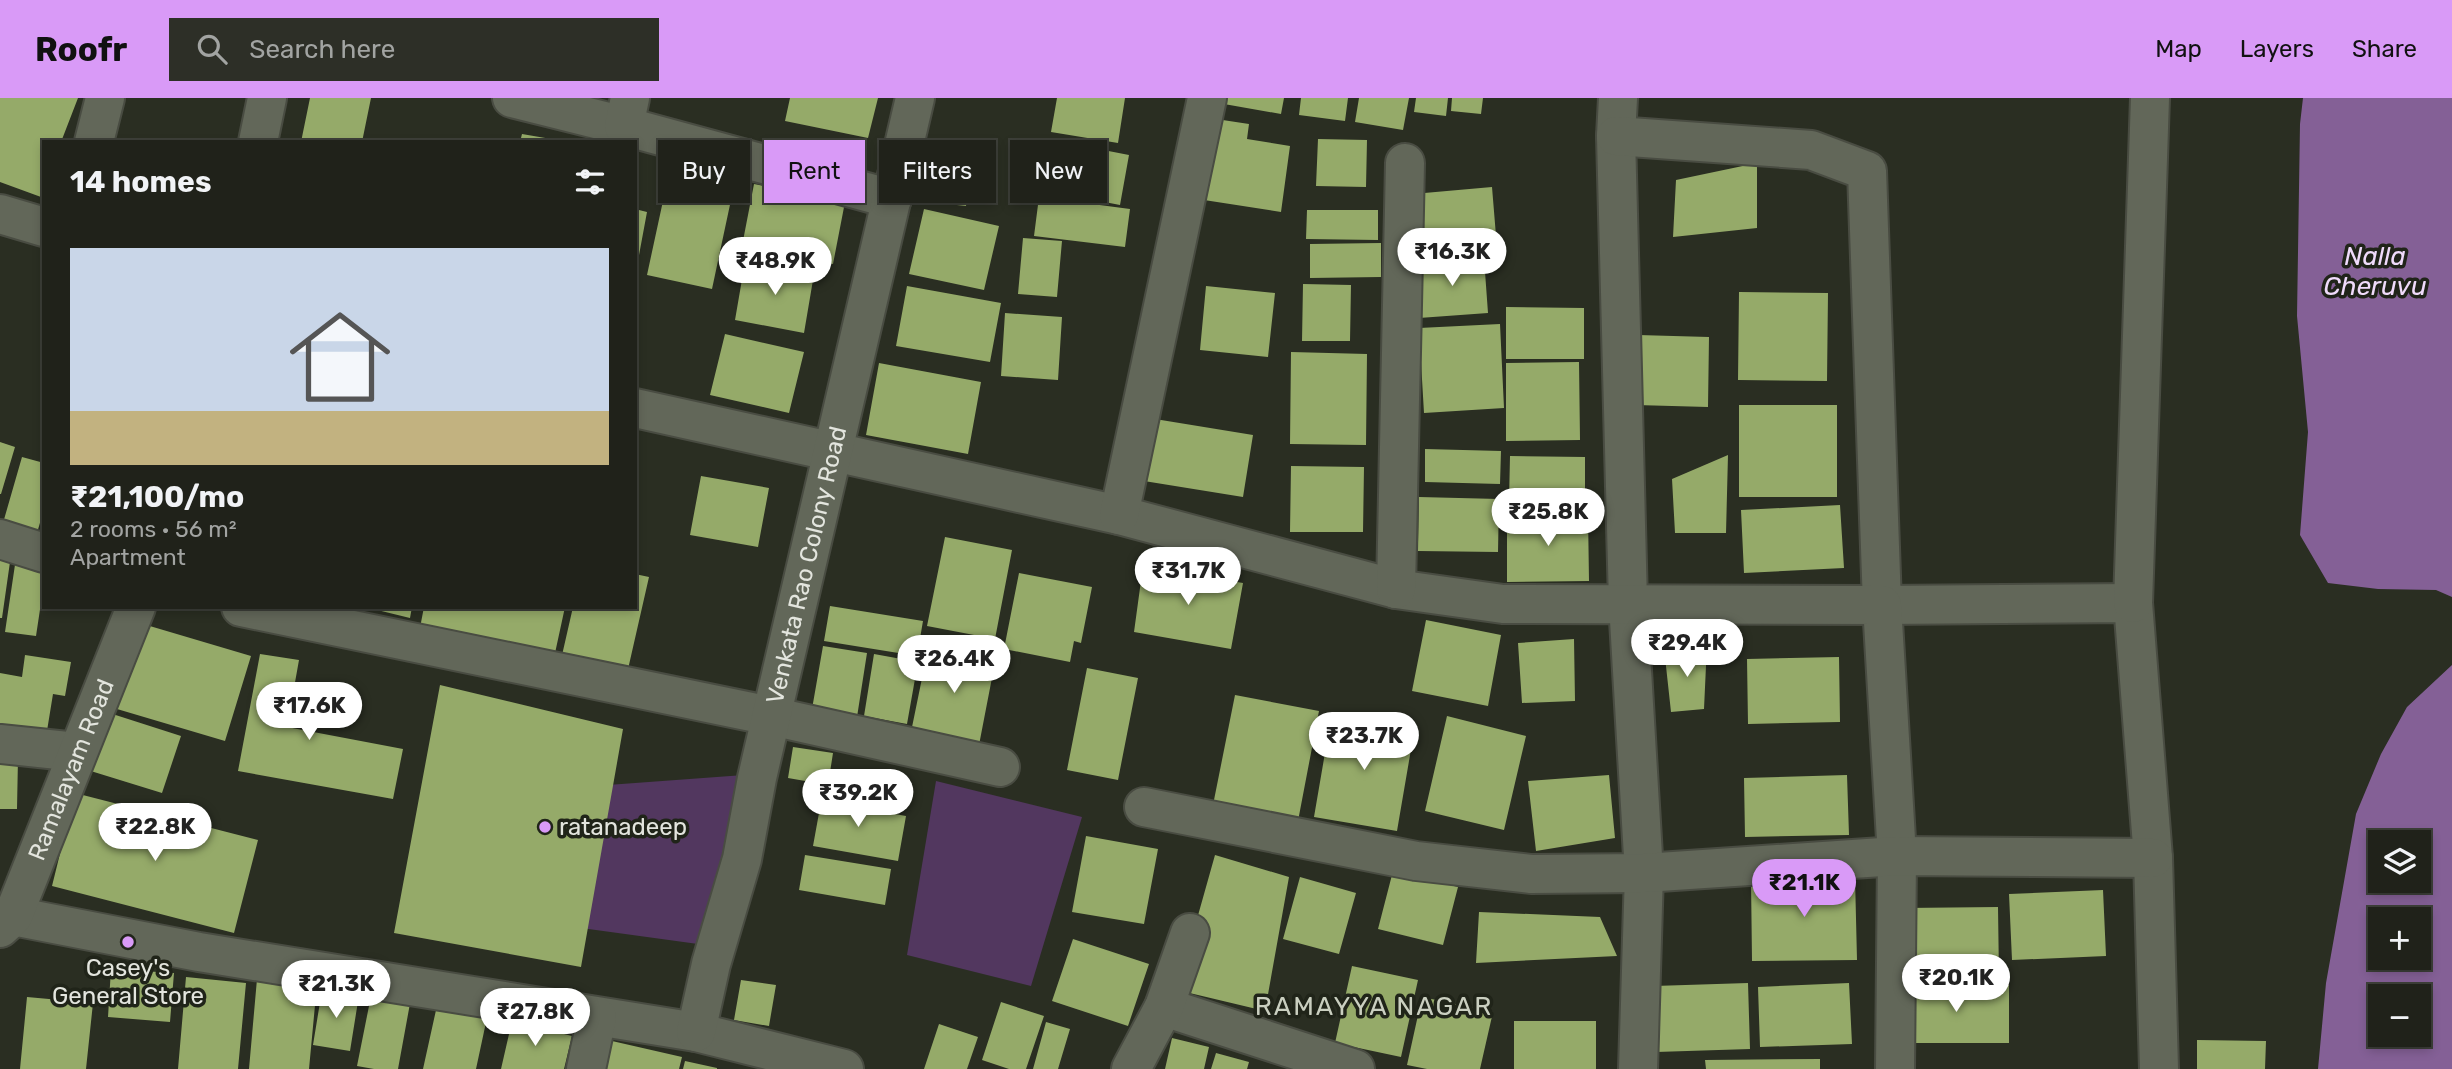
<!DOCTYPE html>
<meta charset="utf-8">
<style>
body{margin:0;font-family:Rubik,sans-serif;background:#2d2f27;color:#f1f3f6;height:100vh;display:flex;flex-direction:column;font-size:26px;white-space:nowrap}
*{box-sizing:border-box;margin:0}
p{font-size:23px;color:#a2a4a2}
.icon{flex:none;width:38px;height:38px;fill:none;stroke:currentColor;stroke-width:2;stroke-linecap:round;stroke-linejoin:round}
.map{position:relative;flex:1;overflow:hidden}
.sheet{position:absolute;left:42px;top:42px;width:595px;height:469px;display:flex;flex-direction:column;background:#20221a;border-radius:0px;box-shadow:0 4px 10px #0003,0 0 0 2px #3d3f39}
.sheet>*{flex:none}
.guide{position:absolute;left:658px;top:42px;width:665px;height:63px;display:flex;gap:14px}
.tools{position:absolute;left:2368px;top:732px;display:grid;gap:14px}
.tools a{display:grid;place-items:center;width:63px;height:63px;border-radius:0px;background:#20221a;box-shadow:0 4px 10px #0003,0 0 0 2px #3d3f39;font-size:35px}
.price{position:absolute;translate:-50% -60px;padding:0 16px;border-radius:24px;background:#fff;color:#222;font-size:23px;line-height:46px;filter:drop-shadow(0 2px 4px #0008)}
.price::after{content:'';position:absolute;left:50%;top:42px;width:21px;height:16px;margin-left:-10px;background:inherit;clip-path:polygon(0 0,100% 0,50% 100%)}
.price.active{background:#d99af7;color:#111}
ul{padding:0;list-style:none}
li{display:grid;align-content:center;gap:14px;height:371px;padding:0 28px}
li+li{border-top:2px solid #3d3f39}
li span{display:grid;place-items:center;height:217px;border-radius:0px;color:#555}
li>.icon{margin-inline-start:auto}
span .icon{width:126px;height:126px;fill:#fffc;stroke-width:1}
li b{font-size:30px}
h2{display:flex;justify-content:space-between;align-items:center;height:84px;padding:0 28px;font-size:30px}
.tag{padding:0 24px;border-radius:0px;background:#20221a;box-shadow:0 4px 10px #0003,0 0 0 2px #3d3f39;font-size:24px;line-height:63px}
.tag.active{background:#d99af7;color:#111}
header{display:flex;align-items:center;gap:42px;box-sizing:border-box;height:98px;padding:0 35px;background:#d99af7;color:#111}
header strong{font-size:33px}
nav{display:flex;gap:38px;margin-inline-start:auto;font-size:24px}
.search{width:490px;height:63px;background:#2d2f27;display:flex;align-items:center;gap:18px;box-sizing:border-box;padding:0 24px;border-radius:0px;color:#a2a4a2;font-size:26px}
.map>svg:first-child{display:block}
.green{fill:#52375f}
.water{fill:#846096;fill-rule:evenodd}
.building{fill:#95aa69}
.lines{fill:none;stroke-linecap:round;stroke-linejoin:round}
.minor-casing{stroke:#494c42;stroke-width:42}
.minor{stroke:#626759;stroke-width:38}
.poi-dot{fill:#d99af7;stroke:#202419;stroke-width:2.5}
.labels{text-anchor:middle;dominant-baseline:central;stroke-width:7;stroke-linejoin:round;paint-order:stroke}
.street-label{font-size:24px;fill:#e3e5de;stroke:#202419}
.poi-label{font-size:24px;fill:#e3e5de;stroke:#202419;text-anchor:start}
.water-label{font-size:26px;font-style:italic;fill:#f0dbfb;stroke:#202419}
.neighbourhood-label{font-size:26px;letter-spacing:2px;fill:#cacfc0;stroke:#202419}
</style>
<header>
<strong>Roofr</strong>
<div class="search"><svg class="icon" aria-label="search" viewBox="0 0 24 24"><circle cx="10" cy="10" r="6"/><path d="M15 15l6 6"/></svg>Search here</div>
<nav><a>Map</a><a>Layers</a><a>Share</a></nav>
</header>
<div class="map">
<svg width="2452" height="971" viewBox="0 0 2452 971">
<rect width="100%" height="100%" fill="#2a2e22"/>
<path class="green" d="M744 677 698 846 574 829 567 690Z
M936 683 1082 719 1031 888 907 857Z"/>
<path class="water" d="M2303 0H2452V499L2436 492 2378 491 2328 485 2300 437 2308 334 2297 218 2300 26Z
M2452 567V971H2318L2326 885 2356 716 2381 656 2407 609ZM2380 744H2418V782H2380ZM2380 821H2418V859H2380ZM2380 898H2418V936H2380Z"/>
<path class="building" d="M0 0H78L61 44H44V92L41 99 0 84Z
M310 0H371L362 44H301Z
M790 0H878L868 40 785 23Z
M1057 0H1125L1118 45 1051 34Z
M1225 0H1284L1281 16 1224 6Z
M1301 0H1348L1345 23 1299 17Z
M1359 0H1409L1403 32 1355 24Z
M1416 0H1448L1446 18 1414 14Z
M1452 0H1483L1481 16 1451 13Z
M1216 21 1249 26 1247 41 1290 48 1281 114 1204 102Z
M522 36 557 42V44H520Z
M1047 41 1129 57 1120 107 1037 91Z
M1318 41 1367 42 1366 89 1316 88Z
M915 64 970 70 966 108 911 102Z
M1757 65V130L1673 139 1676 82Z
M754 86 845 104 833 166 742 148Z
M666 89 731 102 712 191 647 177Z
M1492 89 1497 150 1418 156 1413 96Z
M1039 99 1130 111 1125 149 1034 138Z
M635 111 647 114 637 168H635Z
M924 111 999 128 984 192 909 176Z
M1307 112H1378V142L1306 141Z
M1023 140 1062 143 1057 199 1018 196Z
M1381 145V179L1310 180V146Z
M1484 160 1488 215 1419 220 1415 165Z
M745 164 814 176 804 235 735 222Z
M1303 186 1351 187 1350 243H1302Z
M907 188 1001 205 990 264 896 248Z
M1206 188 1275 195 1268 259 1200 252Z
M1739 194 1828 195 1827 283 1738 282Z
M1506 209 1584 210V261H1506Z
M1005 215 1062 219 1058 282 1001 278Z
M1500 226 1504 310 1424 315 1419 230Z
M725 236 804 254 789 315 710 297Z
M1638 237 1709 239 1708 309 1636 307Z
M1291 254 1367 256 1366 347 1290 346Z
M1579 264 1580 342 1506 343V265Z
M879 265 981 284 968 356 866 337Z
M1739 307H1837V399H1739Z
M1155 321 1253 337 1243 399 1144 383Z
M0 344 15 349 1 396H0Z
M1425 351 1501 353 1500 386 1425 384Z
M1728 357 1726 435H1675L1672 381Z
M1510 358 1585 359V405L1509 404Z
M22 359 44 365V411L37 435 3 425Z
M1291 368 1364 369 1363 434H1290Z
M701 378 769 390 758 449 690 437Z
M1419 399 1499 401 1498 454 1418 453Z
M1840 407 1844 470 1744 475 1741 412Z
M1588 416 1589 483 1507 484V417Z
M945 439 1012 452 995 541 927 528Z
M0 455 11 457 2 520H0Z
M16 460 44 465V485L36 538 5 534Z
M1143 468 1243 485 1231 551 1134 534Z
M1019 475 1092 489 1081 545 1074 543 1070 564 1004 551Z
M635 476 649 479 626 580 560 566 573 509H635Z
M830 508 923 523 917 558 824 543Z
M365 509H412L410 520Z
M424 509H565L552 569 418 540Z
M1426 522 1501 537 1488 608 1412 593Z
M143 526 251 558 225 643 117 611Z
M1574 541 1575 603 1522 605 1518 545Z
M929 546 996 559 979 647 911 634Z
M1707 546 1704 611 1671 614 1665 559Z
M823 548 867 555 857 619 812 611Z
M260 556 299 562 287 629 403 651 393 701 238 673Z
M874 556 918 564 907 626 864 618Z
M25 557 71 564 65 598 53 596 46 639 0 632V575L22 579Z
M1839 559 1840 624 1748 626 1747 561Z
M1087 570 1138 580 1118 682 1067 672Z
M440 587 623 631 581 869 394 835Z
M1235 597 1319 613 1298 723 1213 707Z
M100 612 181 638 162 695 81 670Z
M1332 614 1415 628 1397 733 1314 719Z
M1447 618 1526 638 1504 732 1425 713Z
M793 649 833 655 828 687 788 680Z
M0 659 18 660 17 711H0Z
M1609 677 1615 740 1536 753 1528 683Z
M1847 677 1849 737 1745 739 1744 680Z
M823 693 852 698 850 708 906 718 898 763 813 748Z
M75 695 258 742 234 835 52 788Z
M1086 738 1158 751 1144 826 1072 814Z
M805 757 891 771 885 807 799 792Z
M1215 757 1289 779 1265 913 1177 892Z
M1393 773 1458 789 1443 847 1378 831Z
M1300 779 1356 795 1339 856 1283 841Z
M1855 779 1857 862 1752 863 1751 781Z
M2103 792 2106 858 2012 862 2009 796Z
M1998 809 1999 880 1905 882 1904 810Z
M1479 814 1600 819 1617 858 1476 865Z
M1073 841 1149 866 1128 928 1052 903Z
M1352 868 1418 882 1401 959 1335 945Z
M111 871 174 875 170 924 108 919Z
M186 879 246 885 238 971H178Z
M257 881 317 886 309 971H249Z
M741 882 776 887 769 928 734 922Z
M1748 885 1750 951 1656 954 1654 888Z
M1849 885 1852 946 1760 949 1758 889Z
M1904 887H2009V945H1904Z
M322 892 359 897 350 953 313 947Z
M372 893 411 900 398 971H374L357 968Z
M27 899 93 905 86 971H20Z
M1422 899 1493 914 1480 971H1427L1407 967Z
M438 903 488 915 476 971H423Z
M1001 904 1044 918 1026 971H1009L982 962Z
M512 923 572 938 564 971H501Z
M1514 923H1596V971H1514Z
M1046 924 1070 931 1058 971H1033Z
M939 926 978 939 967 971H924Z
M1172 940 1209 949 1204 971H1165Z
M2197 942 2266 943 2265 971H2197Z
M612 943 682 959 679 971H606Z
M1216 955 1249 964 1247 971H1211Z
M1820 961V971H1706L1705 962Z
M685 963 717 970V971H683Z"/>
<g class="lines">
<defs>
<g id="minor">
<path d="M512 0 624 28"/>
<path d="M630 0 624 28 892 101"/>
<path d="M1618 0 1616 38 1628 505 1644 775 1638 971"/>
<path d="M1616 38 1811 52 1867 73 1882 507 2133 505 2153 760 2159 971"/>
<path d="M94 44 105 0"/>
<path d="M258 44 267 0"/>
<path d="M0 116 44 129"/>
<path d="M635 310 1119 417 1396 491 1503 506 1882 507 1897 758 1895 971"/>
<path d="M1119 417 1207 0"/>
<path d="M0 441 44 455"/>
<path d="M1396 491 1405 65"/>
<path d="M2133 505 2150 0"/>
<path d="M241 509 771 618 1000 669"/>
<path d="M0 646 77 654"/>
<path d="M1144 709 1416 763 1531 776 1644 775 1897 758 2153 760"/>
<path d="M13 818 199 854 696 934 844 971"/>
<path id="s1" d="M0 830 13 818 136 509"/>
<path d="M1164 909 1355 971"/>
<path id="s2" d="M696 934 711 866 742 761 757 680 915 0"/>
<path d="M586 971 597 919"/>
<path d="M1131 971 1164 909 1190 835"/>
</g>
</defs>
<use href="#minor" class="minor-casing"/>
<use href="#minor" class="minor"/>
</g>
<g class="poi-dot">
<circle cx="545" cy="729" r="7"/>
<circle cx="128" cy="844" r="7"/>
</g>
<g class="labels">
<g class="street-label">
<text stroke="none"><textPath href="#s2" startOffset="480">Venkata Rao Colony Road</textPath></text>
<text stroke="none"><textPath href="#s1" startOffset="175">Ramalayam Road</textPath></text>
</g>
<g class="poi-label">
<text x="559" y="729">ratanadeep</text>
<text x="128" y="870" text-anchor="middle">Casey's<tspan x="128" dy="28">General Store</tspan></text>
</g>
<g class="water-label">
<text x="2375" y="158">Nalla<tspan x="2375" dy="30">Cheruvu</tspan></text>
</g>
<g class="neighbourhood-label">
<text x="1374" y="908">RAMAYYA NAGAR</text>
</g>
</g>
</svg>
<div class="tools">
<a><svg class="icon" aria-label="layers" viewBox="0 0 24 24"><path d="M12 4l9 5-9 5-9-5zM3 14l9 5 9-5"/></svg></a>
<a>+</a>
<a>−</a>
</div>
<b class="price" style="left:1452px;top:190px">₹16.3K</b>
<b class="price" style="left:775px;top:199px">₹48.9K</b>
<b class="price" style="left:1548px;top:450px">₹25.8K</b>
<b class="price" style="left:1188px;top:509px">₹31.7K</b>
<b class="price" style="left:1687px;top:581px">₹29.4K</b>
<b class="price" style="left:954px;top:597px">₹26.4K</b>
<b class="price" style="left:309px;top:644px">₹17.6K</b>
<b class="price" style="left:1364px;top:674px">₹23.7K</b>
<b class="price" style="left:858px;top:731px">₹39.2K</b>
<b class="price" style="left:155px;top:765px">₹22.8K</b>
<b class="price active" style="left:1804px;top:821px">₹21.1K</b>
<b class="price" style="left:1956px;top:916px">₹20.1K</b>
<b class="price" style="left:336px;top:922px">₹21.3K</b>
<b class="price" style="left:535px;top:950px">₹27.8K</b>
<div class="guide">
<a class="tag">Buy</a>
<a class="tag active">Rent</a>
<a class="tag">Filters</a>
<a class="tag">New</a>
</div>
<section class="sheet">
<h2>14 homes<svg class="icon" aria-label="filters" viewBox="0 0 24 24"><path d="M4 7h16M4 17h16"/><circle cx="9" cy="7" r="2"/><circle cx="15" cy="17" r="2"/></svg></h2>
<ul>
<li><span style="background:linear-gradient(#c9d6e8 75%,#c2b280 0)"><svg class="icon" aria-label="home" viewBox="0 0 24 24"><path d="M3 11l9-7 9 7M6 9v11h12V9"/></svg></span><div><b>₹21,100/mo</b><p>2 rooms · 56 m²</p><p>Apartment</p></div></li>
</ul>
</section>
</div>
